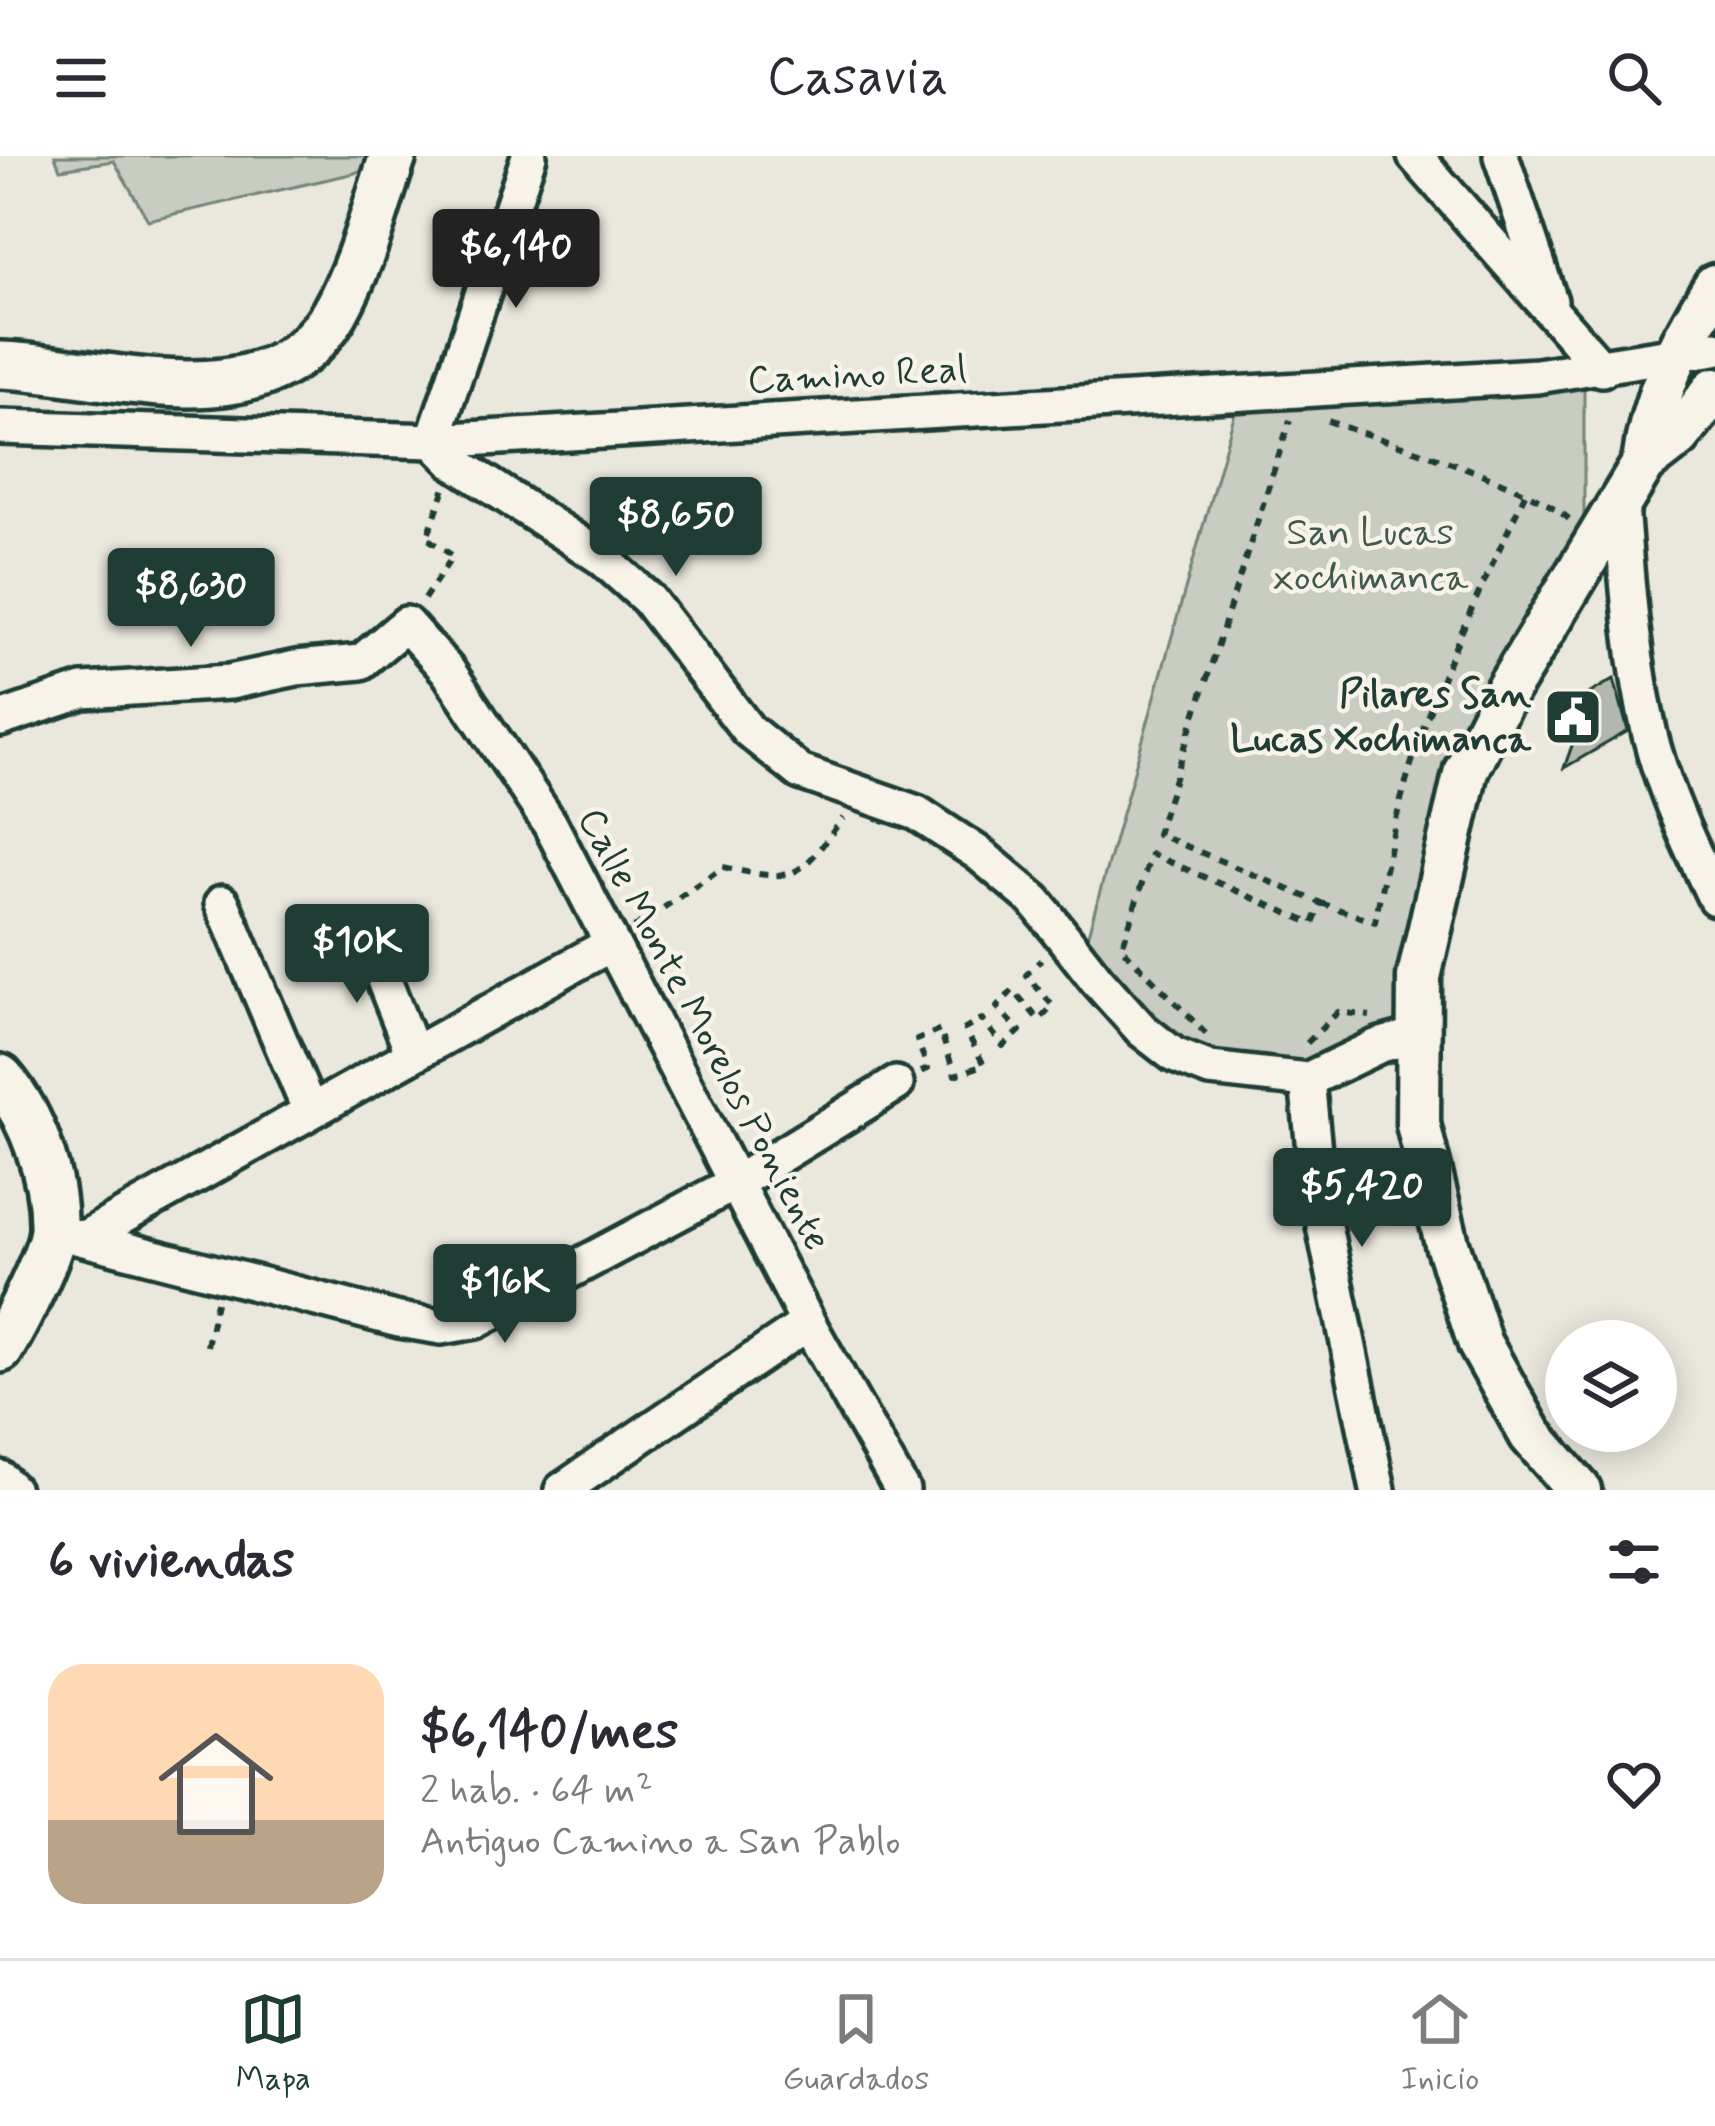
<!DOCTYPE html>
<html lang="es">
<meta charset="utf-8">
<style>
body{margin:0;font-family:Mynerve,sans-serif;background:#f7f7f7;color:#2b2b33;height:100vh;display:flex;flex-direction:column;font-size:45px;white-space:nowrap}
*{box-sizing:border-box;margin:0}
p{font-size:39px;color:#7c7c81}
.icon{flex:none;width:66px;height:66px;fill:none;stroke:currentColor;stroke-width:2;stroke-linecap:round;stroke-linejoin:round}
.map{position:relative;height:1334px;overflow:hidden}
.details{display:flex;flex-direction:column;background:#fff;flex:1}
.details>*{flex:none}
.controls{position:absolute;left:1545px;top:1164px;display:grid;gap:24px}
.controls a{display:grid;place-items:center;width:132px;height:132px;border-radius:50%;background:#fff;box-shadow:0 6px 30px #0003;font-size:60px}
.price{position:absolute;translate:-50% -102px;padding:0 27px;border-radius:12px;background:#1f3d34;color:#fff;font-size:39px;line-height:78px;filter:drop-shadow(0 3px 6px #0008)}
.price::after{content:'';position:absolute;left:50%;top:72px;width:36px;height:27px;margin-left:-18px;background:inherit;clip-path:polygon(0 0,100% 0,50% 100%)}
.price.active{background:#222;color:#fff}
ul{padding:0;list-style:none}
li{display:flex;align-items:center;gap:36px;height:300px;padding:0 48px}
li span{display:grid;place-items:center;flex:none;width:336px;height:240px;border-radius:36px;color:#555}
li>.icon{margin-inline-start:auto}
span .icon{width:144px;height:144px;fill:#fffc;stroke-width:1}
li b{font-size:51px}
h2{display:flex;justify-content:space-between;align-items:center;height:144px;padding:0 48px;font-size:51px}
header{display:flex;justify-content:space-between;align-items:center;height:156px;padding:0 48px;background:#fff;font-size:54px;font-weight:600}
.tab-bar{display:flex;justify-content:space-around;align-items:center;height:168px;border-top:3px solid #e1e1e2;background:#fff;font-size:33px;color:#7c7c81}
.tab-bar a{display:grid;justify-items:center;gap:6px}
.tab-bar .active{color:#1f3d34}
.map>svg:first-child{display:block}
.green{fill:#c8ccc1;stroke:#74847a;stroke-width:3}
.building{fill:#b2b8ae;stroke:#1f3d34;stroke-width:3}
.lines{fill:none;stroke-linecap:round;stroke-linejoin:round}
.minor-casing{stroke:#1f3d34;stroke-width:42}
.tertiary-casing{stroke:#1f3d34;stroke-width:51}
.secondary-casing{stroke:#1f3d34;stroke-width:54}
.path{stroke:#1f3d34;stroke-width:6;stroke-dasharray:9 9;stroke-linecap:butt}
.minor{stroke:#f7f3e8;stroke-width:33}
.tertiary{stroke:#f7f3e8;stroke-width:42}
.secondary{stroke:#f7f3e8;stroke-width:45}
.labels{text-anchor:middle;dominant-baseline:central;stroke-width:9;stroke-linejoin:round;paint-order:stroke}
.street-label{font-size:39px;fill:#1f3d34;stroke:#f7f3e8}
.park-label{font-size:39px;fill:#415a50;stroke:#f7f3e8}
.poi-label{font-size:39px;font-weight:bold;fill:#1f3d34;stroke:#f7f3e8;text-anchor:end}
</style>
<header><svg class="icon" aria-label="menu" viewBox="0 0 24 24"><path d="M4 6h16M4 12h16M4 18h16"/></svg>Casavia<svg class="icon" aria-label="search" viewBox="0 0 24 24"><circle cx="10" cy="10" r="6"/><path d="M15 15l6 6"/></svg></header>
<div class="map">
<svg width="1715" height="1334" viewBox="0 0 1715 1334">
<rect width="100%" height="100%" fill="#eae8dd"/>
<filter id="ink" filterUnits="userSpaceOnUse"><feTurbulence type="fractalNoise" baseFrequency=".00833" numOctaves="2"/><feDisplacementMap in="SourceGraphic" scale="24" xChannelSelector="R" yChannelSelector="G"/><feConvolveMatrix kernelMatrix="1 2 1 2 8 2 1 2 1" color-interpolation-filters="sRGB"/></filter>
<g filter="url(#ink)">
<path class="green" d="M55 0H375L373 7 355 17 148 64 114 5 60 13Z
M1584 212V375L1488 528 1437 638 1399 834V872L1306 909 1203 905 1145 863 1085 789 1241 235Z"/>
<path class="building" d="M1614 523 1628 575 1564 612 1579 570 1568 550Z"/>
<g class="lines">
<defs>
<path id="minor" d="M529 0 433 285 454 306 602 402 648 443 748 574 800 616 917 657 978 697 1035 745 1097 824 1142 874 1174 899 1210 913 1307 924
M1415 0 1602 213
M1501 0 1550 145
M0 271 433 285 1537 220 1715 192
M1621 349C1627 426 1632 503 1650 579 1664 635 1690 690 1715 742
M0 563 83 535 230 526 296 512 361 506 406 468 448 515 550 668 808 1167 902 1334
M222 747 310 955
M365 776 413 898
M53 1075 399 1164 441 1171 476 1165 737 1026 896 928
M86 1081 611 788
M0 1322 12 1334
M562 1334 808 1167
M1378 1334 1319 1045 1307 924 1378 890 1416 879"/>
<path id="tertiary" d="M1644 307 1679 280 1715 233
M1579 1334 1531 1279 1480 1188 1447 1088 1418 968 1419 821 1466 614 1504 539 1644 307C1652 240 1680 187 1715 130"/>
<path id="secondary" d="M0 209C106 212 268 274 335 156 362 108 375 52 393 0
M0 922C32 959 54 1021 53 1072 52 1097 14 1170 0 1193"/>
</defs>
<use href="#minor" class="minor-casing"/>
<use href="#tertiary" class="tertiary-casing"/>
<use href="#secondary" class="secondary-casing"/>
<path class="path" d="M1328 265C1386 286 1531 327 1570 364
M424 443 453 400 427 382 445 332
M1321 747 1375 766C1382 729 1389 692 1398 656 1425 546 1477 441 1525 338
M634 772 723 711C799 728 798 722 843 662
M1206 878 1122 792 1151 698 1313 768 1321 747 1157 678 1290 264
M1307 887 1338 856 1370 860
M921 916 928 913 917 884 940 874 955 919 984 909 965 873 982 863 1003 890 1020 875 997 851 1013 834 1039 864 1053 850 1026 819 1041 804
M207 1190 216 1146"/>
<use href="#minor" class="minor"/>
<use href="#tertiary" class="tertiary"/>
<use href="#secondary" class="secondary"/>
</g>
</g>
<defs>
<symbol id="civic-square" viewBox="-11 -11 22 22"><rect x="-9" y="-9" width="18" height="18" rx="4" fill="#1f3d34" stroke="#f7f3e8"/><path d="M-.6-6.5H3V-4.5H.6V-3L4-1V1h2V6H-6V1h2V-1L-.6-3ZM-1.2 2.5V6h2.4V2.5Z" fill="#fff"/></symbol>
</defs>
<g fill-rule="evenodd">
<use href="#civic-square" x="1540" y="528" width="66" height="66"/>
</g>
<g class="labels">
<g class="street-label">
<text transform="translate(857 220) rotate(-3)">Camino Real</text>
<text transform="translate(703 874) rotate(62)">Calle Monte Morelos Poniente</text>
</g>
<g class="park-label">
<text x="1370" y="377">San Lucas<tspan x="1370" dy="45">xochimanca</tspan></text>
</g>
<g class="poi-label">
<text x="1531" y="539">Pilares San<tspan x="1531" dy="45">Lucas Xochimanca</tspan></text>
</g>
</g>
</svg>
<div class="controls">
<a><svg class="icon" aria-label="layers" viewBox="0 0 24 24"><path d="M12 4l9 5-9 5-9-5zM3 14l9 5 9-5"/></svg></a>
</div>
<b class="price active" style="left:516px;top:155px">$6,140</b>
<b class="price" style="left:676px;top:423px">$8,650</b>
<b class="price" style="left:191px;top:494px">$8,630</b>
<b class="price" style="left:357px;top:850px">$10K</b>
<b class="price" style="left:1362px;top:1094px">$5,420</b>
<b class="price" style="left:505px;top:1190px">$16K</b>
</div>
<section class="details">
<h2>6 viviendas<svg class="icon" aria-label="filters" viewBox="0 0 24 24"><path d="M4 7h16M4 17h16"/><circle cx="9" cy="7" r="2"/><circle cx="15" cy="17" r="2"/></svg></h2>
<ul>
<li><span style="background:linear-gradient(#ffd9b3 65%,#b9a48a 0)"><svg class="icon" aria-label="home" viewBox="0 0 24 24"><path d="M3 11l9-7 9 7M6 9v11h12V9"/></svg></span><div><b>$6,140/mes</b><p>2 hab. · 64 m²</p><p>Antiguo Camino a San Pablo</p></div><svg class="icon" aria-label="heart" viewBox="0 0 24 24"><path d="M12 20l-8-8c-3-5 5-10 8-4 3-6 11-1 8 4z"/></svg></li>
</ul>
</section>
<nav class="tab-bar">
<a class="active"><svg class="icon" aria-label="map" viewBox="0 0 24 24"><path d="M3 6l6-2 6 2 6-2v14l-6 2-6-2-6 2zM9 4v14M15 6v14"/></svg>Mapa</a>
<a><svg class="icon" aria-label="saved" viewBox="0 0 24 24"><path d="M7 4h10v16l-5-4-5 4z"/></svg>Guardados</a>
<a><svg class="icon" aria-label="home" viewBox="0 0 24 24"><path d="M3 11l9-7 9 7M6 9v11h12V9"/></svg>Inicio</a>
</nav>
